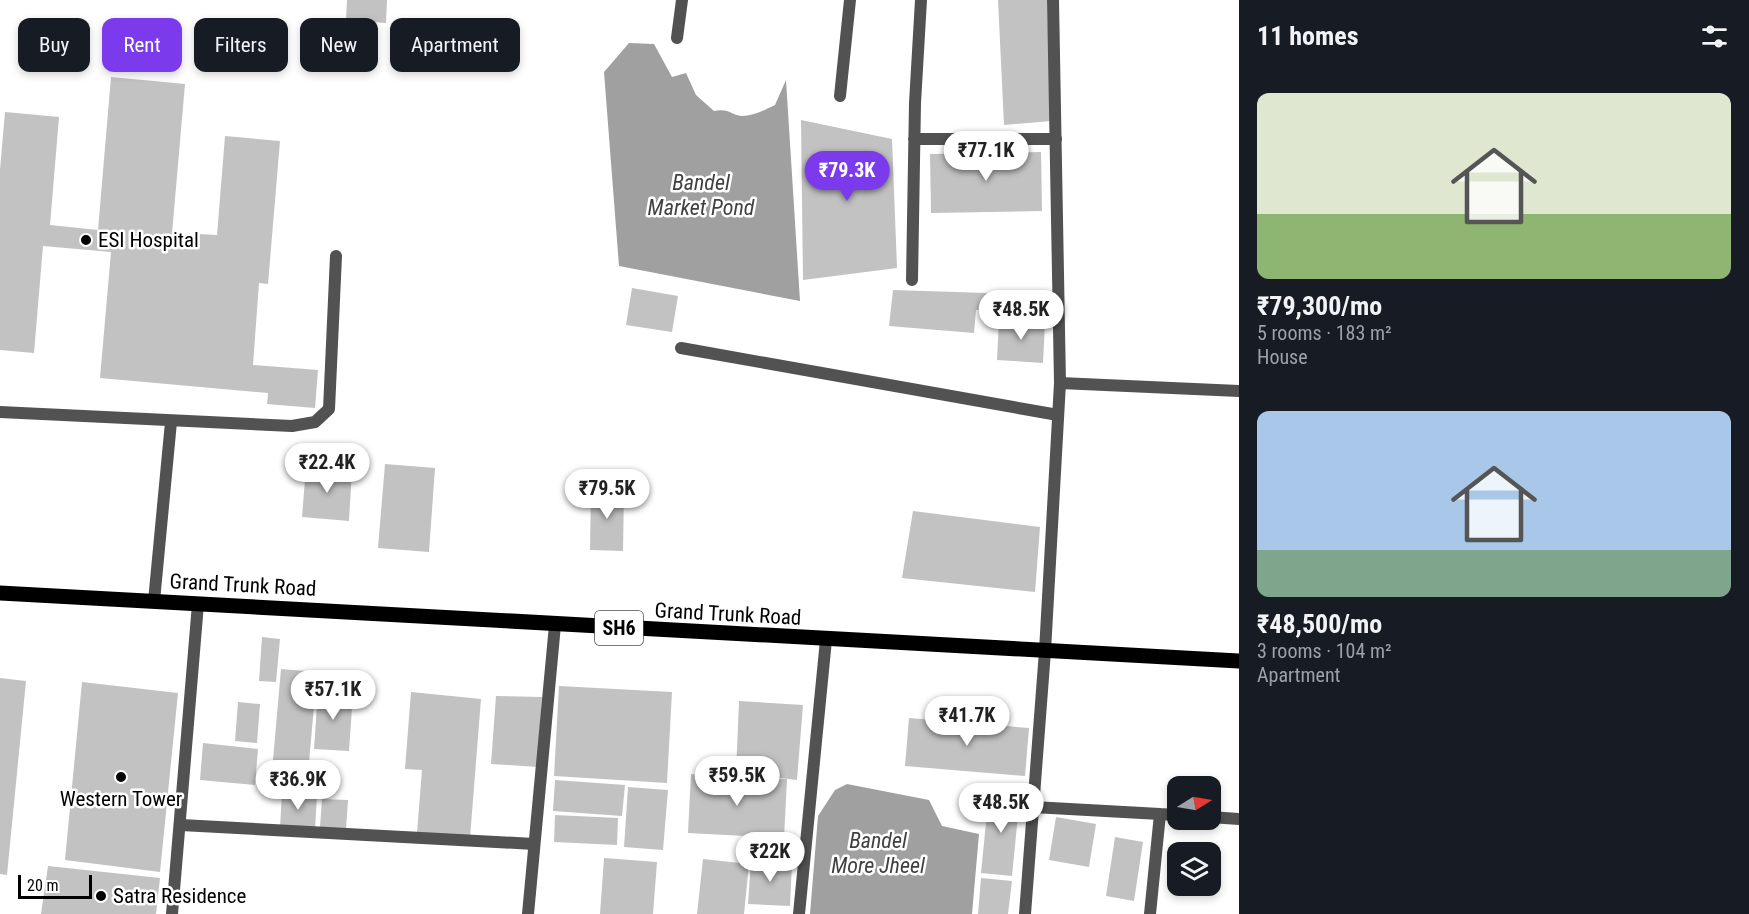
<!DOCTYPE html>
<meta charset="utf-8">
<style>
body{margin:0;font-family:"Roboto Condensed",sans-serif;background:#242831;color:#f1f3f6;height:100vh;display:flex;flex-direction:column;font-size:22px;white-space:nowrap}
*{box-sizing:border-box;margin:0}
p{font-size:20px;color:#9ea1a6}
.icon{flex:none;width:33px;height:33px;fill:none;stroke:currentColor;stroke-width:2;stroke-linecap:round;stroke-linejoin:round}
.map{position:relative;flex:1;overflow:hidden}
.sheet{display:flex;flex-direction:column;background:#171b24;width:510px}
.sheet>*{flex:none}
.hud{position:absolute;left:18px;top:18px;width:570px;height:54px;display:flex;gap:12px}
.needle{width:39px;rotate:79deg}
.tools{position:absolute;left:1167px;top:776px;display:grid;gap:12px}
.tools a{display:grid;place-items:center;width:54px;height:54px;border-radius:12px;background:#171b24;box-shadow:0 3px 9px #0003;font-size:30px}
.scale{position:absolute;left:18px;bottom:15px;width:74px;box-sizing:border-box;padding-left:6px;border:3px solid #000;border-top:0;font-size:16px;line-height:21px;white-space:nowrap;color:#000;-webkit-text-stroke:4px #fff;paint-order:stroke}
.price{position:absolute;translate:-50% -51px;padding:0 14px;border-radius:21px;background:#fff;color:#222;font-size:20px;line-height:39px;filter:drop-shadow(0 2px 3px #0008)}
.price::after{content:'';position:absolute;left:50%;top:36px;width:18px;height:14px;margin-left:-9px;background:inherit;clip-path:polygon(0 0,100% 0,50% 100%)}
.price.on{background:#7c3aed;color:#fff}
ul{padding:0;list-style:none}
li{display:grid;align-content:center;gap:12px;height:318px;padding:0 18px}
li span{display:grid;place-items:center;height:186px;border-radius:12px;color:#555}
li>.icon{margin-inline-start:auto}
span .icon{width:108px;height:108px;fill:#fffc;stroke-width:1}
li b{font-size:26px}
h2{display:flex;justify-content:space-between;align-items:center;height:72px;padding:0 18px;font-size:26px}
.chip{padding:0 21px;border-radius:12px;background:#171b24;box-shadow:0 3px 9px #0003;font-size:21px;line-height:54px}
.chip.on{background:#7c3aed;color:#fff}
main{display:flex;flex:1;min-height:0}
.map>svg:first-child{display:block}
.water{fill:#a0a0a0}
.building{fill:#c2c2c2}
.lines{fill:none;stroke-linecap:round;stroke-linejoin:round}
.service{stroke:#525252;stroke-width:12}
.minor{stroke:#525252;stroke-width:12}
.tertiary{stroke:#525252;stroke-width:12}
.primary{stroke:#000;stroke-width:15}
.poi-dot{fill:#000;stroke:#fff;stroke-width:2}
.labels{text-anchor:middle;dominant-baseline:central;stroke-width:5;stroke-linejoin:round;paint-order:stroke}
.shield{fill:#fff;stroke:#4c4c4c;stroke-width:1.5}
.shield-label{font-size:20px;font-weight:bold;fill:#000}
.poi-label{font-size:21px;fill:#000;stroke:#fff;text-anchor:start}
.street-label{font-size:21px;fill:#000;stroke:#fff}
.water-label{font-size:22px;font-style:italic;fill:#414141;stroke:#fff}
</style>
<main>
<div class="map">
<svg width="1239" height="914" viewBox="0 0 1239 914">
<rect width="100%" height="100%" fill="#fff"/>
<path class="water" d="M629 43 654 44 672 77 686 73 696 95 714 111C730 108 730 115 742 116 753 116 765 110 775 105L786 80 800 301 619 266 604 72Z
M847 784 929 800 942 826 979 834 972 914H810L818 816 835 790Z"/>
<path class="building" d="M347 0H387L386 23 346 20Z
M998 0H1047L1051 121 1004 125Z
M111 77 185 84 171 245 198 247 199 234 217 235 225 136 280 141 268 284 259 283 253 365 318 370 315 408 267 404 268 393 100 378 111 252 43 246 34 353 0 350V170L5 112 59 117 50 225 98 230Z
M801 120 892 139 897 268 803 280Z
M1041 152 1042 211 931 213 930 154Z
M632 288 678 296 672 332 626 325Z
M893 290 1051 295 1050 316 976 310 974 333 889 326Z
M999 319 1045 322 1043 363 997 360Z
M385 464 435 468 429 552 378 548Z
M306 467 352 470 349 521 302 517Z
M591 490 624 491 623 551 590 550Z
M913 511 1040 527 1035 592 902 578Z
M262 637 280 639 276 682 259 681Z
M281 669 317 672 308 774 272 771Z
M0 678 26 681 7 875 0 874Z
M82 682 178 693 160 872 65 860Z
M559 686 672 692 667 783 554 776Z
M318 691 353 694 349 751 314 749Z
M411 692 481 699 470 838 417 833 422 770 405 769Z
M496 696 542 697 538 767 491 764Z
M739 701 803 705 797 780 736 773Z
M238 702 260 704 257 743 235 741Z
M909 718 1029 728 1025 776 905 766Z
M203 743 258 749 255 785 200 780Z
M691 774 736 779H787L784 838 688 833Z
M555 780 625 785 622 816 553 811Z
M628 787 668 790 663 850 624 847Z
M282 792 317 794 315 830 280 828Z
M989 792 1020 795 1012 876 981 873Z
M322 799 348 800 346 829 320 827Z
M555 815 618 818 617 845 554 842Z
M1056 817 1096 824 1089 867 1049 860Z
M1115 837 1143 842 1134 901 1106 896Z
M604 858 657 862 653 914H600Z
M703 859 749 864 744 914H697Z
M751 860 792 862 790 906 748 904Z
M48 866 160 878 156 914H41Z
M981 878 1012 881 1008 914H978Z"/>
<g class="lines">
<path class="service" d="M0 412 292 426 315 422 329 409 336 256
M154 601 171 422"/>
<path class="minor" d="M677 38 682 0
M840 96 850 0
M914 139H1056
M912 280 915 103 921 0
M681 348 1058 415
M1060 383 1239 391
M1033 807 1178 815
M1210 817 1239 819
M181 825 534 844
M172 914 198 604
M528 914 555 625
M799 914 826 640
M1150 914 1160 814"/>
<path class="tertiary" d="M1025 914 1045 651 1060 383 1053 0"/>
<path class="primary" d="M0 593 1239 661"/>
</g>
<g class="poi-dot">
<circle cx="86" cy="240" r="6"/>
<circle cx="121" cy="777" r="6"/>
<circle cx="101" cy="896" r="6"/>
</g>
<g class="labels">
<rect class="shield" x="595" y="611" width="48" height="34" rx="4.5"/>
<g class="shield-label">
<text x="619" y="628">SH6</text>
</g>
<g class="poi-label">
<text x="98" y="240">ESI Hospital</text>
<text x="121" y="799" text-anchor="middle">Western Tower</text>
<text x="113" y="896">Satra Residence</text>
</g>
<g class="street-label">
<text transform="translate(243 585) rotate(3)">Grand Trunk Road</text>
<text transform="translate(728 614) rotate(3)">Grand Trunk Road</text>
</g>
<g class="water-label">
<text x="701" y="182">Bandel<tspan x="701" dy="25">Market Pond</tspan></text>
<text x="878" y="840">Bandel<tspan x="878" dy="25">More Jheel</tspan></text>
</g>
</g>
</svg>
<div class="tools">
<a><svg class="needle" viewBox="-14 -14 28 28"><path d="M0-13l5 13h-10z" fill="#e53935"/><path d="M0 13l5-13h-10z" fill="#9ea1a6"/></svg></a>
<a><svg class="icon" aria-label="layers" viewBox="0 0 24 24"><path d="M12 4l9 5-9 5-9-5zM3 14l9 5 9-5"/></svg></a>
</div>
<div class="scale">20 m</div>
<b class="price" style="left:986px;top:182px">₹77.1K</b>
<b class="price on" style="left:847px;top:202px">₹79.3K</b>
<b class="price" style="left:1021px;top:341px">₹48.5K</b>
<b class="price" style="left:327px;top:494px">₹22.4K</b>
<b class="price" style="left:607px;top:520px">₹79.5K</b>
<b class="price" style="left:333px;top:721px">₹57.1K</b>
<b class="price" style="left:967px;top:747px">₹41.7K</b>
<b class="price" style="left:737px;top:807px">₹59.5K</b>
<b class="price" style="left:298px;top:811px">₹36.9K</b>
<b class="price" style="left:1001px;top:834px">₹48.5K</b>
<b class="price" style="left:770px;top:883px">₹22K</b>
<div class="hud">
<a class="chip">Buy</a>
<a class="chip on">Rent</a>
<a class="chip">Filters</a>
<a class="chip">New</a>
<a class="chip">Apartment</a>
</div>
</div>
<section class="sheet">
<h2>11 homes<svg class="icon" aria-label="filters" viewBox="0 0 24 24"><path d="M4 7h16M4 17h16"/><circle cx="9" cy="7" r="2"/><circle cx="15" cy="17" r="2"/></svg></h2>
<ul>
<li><span style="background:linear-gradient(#dfe7d0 65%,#8fb573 0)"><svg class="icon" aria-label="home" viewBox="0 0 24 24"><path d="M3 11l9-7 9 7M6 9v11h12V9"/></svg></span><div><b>₹79,300/mo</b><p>5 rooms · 183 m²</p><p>House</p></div></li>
<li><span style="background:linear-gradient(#a9c7e8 75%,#7fa58c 0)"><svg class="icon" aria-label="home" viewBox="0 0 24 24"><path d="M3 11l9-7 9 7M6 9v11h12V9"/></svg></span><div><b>₹48,500/mo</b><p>3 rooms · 104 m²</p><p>Apartment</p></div></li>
</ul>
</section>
</main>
